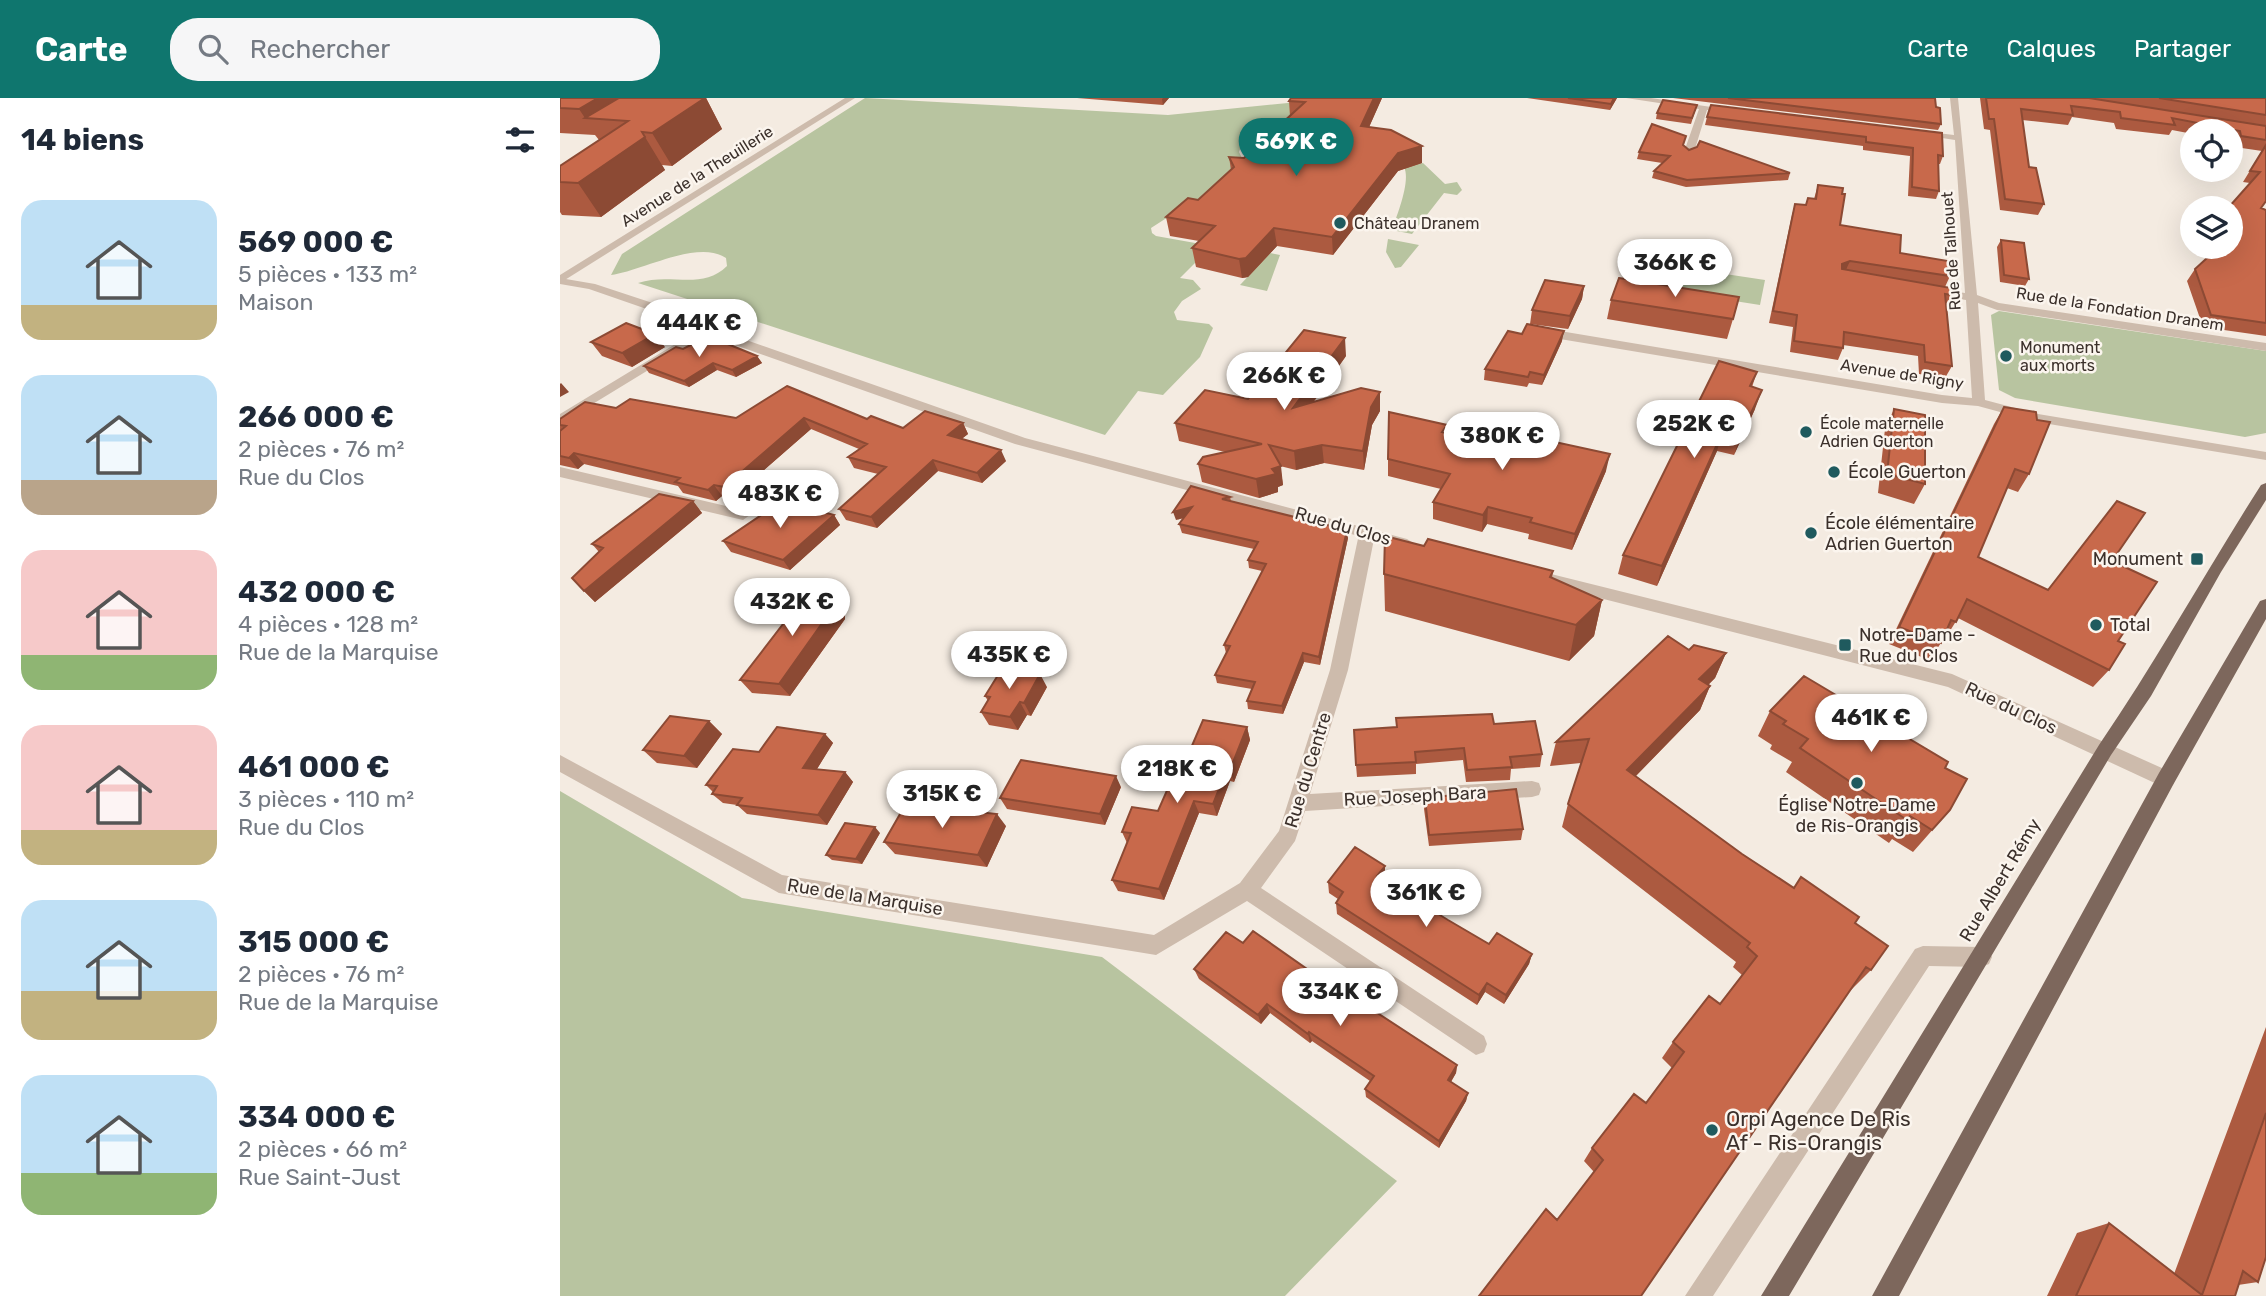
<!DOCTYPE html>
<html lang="fr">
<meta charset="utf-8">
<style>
body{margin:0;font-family:Rubik,sans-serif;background:#f6f6f7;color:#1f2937;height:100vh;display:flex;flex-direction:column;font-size:26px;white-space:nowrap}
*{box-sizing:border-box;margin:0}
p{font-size:23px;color:#747a83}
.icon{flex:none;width:38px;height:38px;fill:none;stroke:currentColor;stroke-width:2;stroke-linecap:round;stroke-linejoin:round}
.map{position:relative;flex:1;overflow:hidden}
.details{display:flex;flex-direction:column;background:#fff;width:560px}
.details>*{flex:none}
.tools{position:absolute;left:1620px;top:21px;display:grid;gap:14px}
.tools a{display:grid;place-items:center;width:63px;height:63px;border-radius:50%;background:#fff;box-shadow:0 7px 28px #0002;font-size:35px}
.price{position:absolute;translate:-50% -60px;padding:0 16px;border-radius:24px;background:#fff;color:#222;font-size:23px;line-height:46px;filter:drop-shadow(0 2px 4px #0008)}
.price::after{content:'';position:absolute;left:50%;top:42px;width:21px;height:16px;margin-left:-10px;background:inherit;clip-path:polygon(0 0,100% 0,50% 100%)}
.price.on{background:#0f766e;color:#fff}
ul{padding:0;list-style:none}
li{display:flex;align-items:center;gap:21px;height:175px;padding:0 21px}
li span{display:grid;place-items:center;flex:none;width:196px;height:140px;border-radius:21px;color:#555}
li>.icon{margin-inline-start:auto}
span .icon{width:84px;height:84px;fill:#fffc;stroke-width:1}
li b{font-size:30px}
h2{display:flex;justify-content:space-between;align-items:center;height:84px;padding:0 21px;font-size:30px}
header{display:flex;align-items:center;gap:42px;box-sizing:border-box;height:98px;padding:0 35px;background:#0f766e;color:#fff}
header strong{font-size:33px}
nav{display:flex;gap:38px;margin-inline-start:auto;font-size:24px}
.search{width:490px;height:63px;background:#f6f6f7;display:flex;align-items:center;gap:18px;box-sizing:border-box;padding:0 24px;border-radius:28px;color:#747a83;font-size:26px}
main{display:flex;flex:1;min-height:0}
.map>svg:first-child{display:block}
.green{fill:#b8c4a0}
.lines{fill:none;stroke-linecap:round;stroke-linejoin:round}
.minor{fill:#cdbbac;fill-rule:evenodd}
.tertiary{fill:#cdbbac;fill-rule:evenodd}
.primary{fill:#7d675c;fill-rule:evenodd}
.wall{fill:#ac5a40}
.shaded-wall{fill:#8c4a34}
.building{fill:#c8694b;stroke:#8c4a34;stroke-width:2}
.poi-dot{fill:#1f5a5e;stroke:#fbf5ee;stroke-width:2.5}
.labels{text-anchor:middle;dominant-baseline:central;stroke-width:5;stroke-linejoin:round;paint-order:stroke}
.far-street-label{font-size:16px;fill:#3b302b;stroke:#fbf5ee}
.far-poi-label{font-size:16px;fill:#3b302b;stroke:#fbf5ee;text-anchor:start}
.poi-label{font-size:18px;fill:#3b302b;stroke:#fbf5ee;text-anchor:start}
.street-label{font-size:18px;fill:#3b302b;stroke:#fbf5ee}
.near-poi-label{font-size:21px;fill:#3b302b;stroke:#fbf5ee;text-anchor:start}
</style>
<header>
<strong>Carte</strong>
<div class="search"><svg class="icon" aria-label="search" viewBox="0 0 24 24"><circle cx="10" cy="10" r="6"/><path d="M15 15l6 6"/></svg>Rechercher</div>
<nav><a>Carte</a><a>Calques</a><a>Partager</a></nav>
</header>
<main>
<section class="details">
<h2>14 biens<svg class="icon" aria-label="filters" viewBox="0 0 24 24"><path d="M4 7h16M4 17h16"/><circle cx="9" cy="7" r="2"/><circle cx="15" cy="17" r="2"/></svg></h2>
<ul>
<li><span style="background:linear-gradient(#bfe0f5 75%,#c2b280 0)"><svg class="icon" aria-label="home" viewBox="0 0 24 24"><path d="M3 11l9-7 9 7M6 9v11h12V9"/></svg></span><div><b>569 000 €</b><p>5 pièces · 133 m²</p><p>Maison</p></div></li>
<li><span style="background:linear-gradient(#bfe0f5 75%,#b9a48a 0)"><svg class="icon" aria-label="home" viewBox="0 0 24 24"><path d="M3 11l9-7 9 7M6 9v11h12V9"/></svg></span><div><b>266 000 €</b><p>2 pièces · 76 m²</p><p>Rue du Clos</p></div></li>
<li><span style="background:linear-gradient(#f6c9c9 75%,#8fb573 0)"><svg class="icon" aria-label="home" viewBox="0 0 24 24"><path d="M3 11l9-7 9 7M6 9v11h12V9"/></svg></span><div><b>432 000 €</b><p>4 pièces · 128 m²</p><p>Rue de la Marquise</p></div></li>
<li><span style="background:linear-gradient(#f6c9c9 75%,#c2b280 0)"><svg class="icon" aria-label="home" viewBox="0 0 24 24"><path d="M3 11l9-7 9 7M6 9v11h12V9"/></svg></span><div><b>461 000 €</b><p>3 pièces · 110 m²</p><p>Rue du Clos</p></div></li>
<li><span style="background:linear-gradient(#bfe0f5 65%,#c2b280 0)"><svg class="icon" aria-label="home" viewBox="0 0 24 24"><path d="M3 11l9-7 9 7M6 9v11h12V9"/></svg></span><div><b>315 000 €</b><p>2 pièces · 76 m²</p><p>Rue de la Marquise</p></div></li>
<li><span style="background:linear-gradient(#bfe0f5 70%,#8fb573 0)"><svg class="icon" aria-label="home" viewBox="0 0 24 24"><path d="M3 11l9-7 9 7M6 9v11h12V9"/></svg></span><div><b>334 000 €</b><p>2 pièces · 66 m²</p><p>Rue Saint-Just</p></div></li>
</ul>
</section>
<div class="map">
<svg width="1706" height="1198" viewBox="0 0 1706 1198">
<rect width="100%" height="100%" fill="#f4ebe1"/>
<path class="green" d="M305 0 608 17 738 4 749 43 683 42 679 54 683 62 637 116 605 121 591 130 592 135 596 138 652 148 620 180 633 182 641 191 622 203 614 214 617 222 649 226 653 230 640 259 603 297 578 293 545 337 78 185C110 174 142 193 167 168L166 160C138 141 82 173 51 177L62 156Z
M863 65 885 86 897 84 902 92 897 97 884 95 852 136 832 132C837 117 851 83 844 69Z
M828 141 859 147 841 169 835 170 826 154Z
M710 155 720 157 707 193 680 187Z
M1099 166 1205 182 1200 207 1092 190Z
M1439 213 1706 253V335L1685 339 1455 300 1439 292 1431 217Z
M0 693 182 800 542 859 837 1083 725 1198H0Z"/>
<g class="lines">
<path class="minor" d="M285 0H295L0 185V177Z
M1066 0H1091L1178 13 1174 16 1147 12 1134 54 1129 57 1124 54 1139 11Z
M1390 0H1398L1417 197 1439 205 1706 245V253L1437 212 1418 205 1425 302 1478 316 1706 354V362L1477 324 1418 308 1382 305 982 238 976 234 982 230 1382 297 1412 300 1406 202 1368 196 1362 193 1368 190 1405 195 1395 42 1356 36 1361 33 1394 37Z
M145 228 149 229V235L0 326V316Z
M0 369 183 412 190 417 183 422 0 379Z
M807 431 815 436 788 572 750 696 972 683 979 685 981 691 979 697 972 699 745 713 735 743 701 790 924 938 927 946 924 954 916 957 687 803 596 857 219 795 0 674V657L222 777 594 837 680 785 719 733 770 572 799 436Z
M1363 848 1421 849 1429 852 1432 859 1429 866 1421 869 1369 868 1153 1198H1125L1355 851Z"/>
<path class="tertiary" d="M0 180 35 186 135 219 149 229 465 340 847 441 855 446 847 451 455 346 141 235 127 225 29 191 0 186Z
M983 474 1392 576 1613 675 1615 681 1613 687 1606 689 1599 687 1388 589 977 484 975 480Z"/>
<path class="primary" d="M1706 385V402L1661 474 1591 598 1551 657 1229 1198H1201L1539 647C1597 562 1646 473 1701 387Z
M1706 501V521L1613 687 1339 1198H1312L1599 675 1700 503Z"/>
</g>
<path class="wall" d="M0 0H146L162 31 112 68 102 67 105 72 41 119 2 117 0 114V68L39 42 35 37 0 35Z
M517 0H609L603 7Z
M731 0H822L809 29 862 48V65L838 73 773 157 717 148 688 179 682 180 636 169 632 150 639 143 610 138 606 119 638 102 671 72 669 59 684 60 730 18 729 3Z
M967 0H1057L1050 12Z
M1113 0H1375L1376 9 1381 26 1378 32Z
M1420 0H1706V103L1701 110 1706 112V238L1643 229 1627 183 1635 171 1671 149 1690 85 1683 84 1702 53 1675 49 1674 44 1671 43V33H1633V36L1612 32 1609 37 1556 31 1554 25 1512 19 1508 27 1462 22 1469 69 1484 106 1478 117 1440 112 1430 32 1424 31Z
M1137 7 1131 26 1096 21 1097 15Z
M1147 19 1382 35 1383 58 1380 66H1379V93L1376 101 1348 98 1350 58 1303 52V48L1145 27Z
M1124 48 1129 52 1230 75 1228 82 1126 89 1092 80 1094 73 1102 65 1077 61 1079 54Z
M1258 87 1280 127 1390 178 1385 189 1392 197 1386 208 1392 268 1385 280 1359 276 1358 258 1283 247V250L1278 262 1230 254 1233 229 1209 225 1232 117 1235 106 1245 107 1254 101Z
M1441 142 1469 181 1465 188 1440 184 1437 149Z
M1024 188 1022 201 1008 231 970 226 972 212Z
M1051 202 1173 221 1167 241 1047 221Z
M1002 243 982 287 969 285 967 289 924 282 925 271Z
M31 244 105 249 72 269 42 258Z
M123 251 197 258 202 265 176 279 157 272 129 289 89 275 84 268Z
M786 258 753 305 820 294V313L812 327 804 372 764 365 736 372 720 368 723 387 718 389V394L699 400 642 384 638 366 665 354 619 343 615 325 688 301Z
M1197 274 1192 289 1195 311 1174 357 1157 353 1097 488 1058 476 1063 457Z
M1444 309 1469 376 1458 394 1447 390 1418 459 1488 492 1552 463 1558 543 1549 572 1533 589 1398 520 1385 541 1383 540 1381 545 1369 562 1329 546 1434 326Z
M56 310 176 320 307 321 343 330 403 325 408 336 401 341 446 363 422 385 378 373 317 430 286 422 279 411 318 376 294 370 288 359 299 351 251 331 172 400 162 398 156 403 123 395 118 388 74 378 24 366 18 371 0 367V321Z
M1334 311 1365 386 1354 406 1318 395 1325 331Z
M887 335 1046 373 1012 452 968 441 969 436 927 426 922 434 873 421V404L881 391 828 378V361Z
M670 399 671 403 788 440 760 567 744 564 723 616 688 611 687 603 692 591 657 585 655 577 666 555 664 547 702 473 689 470 688 462 694 451 622 435 619 426 624 420 616 422Z
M133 403 142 415 35 504 24 493 39 454 32 446Z
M274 417 280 427 230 472 171 454 163 443Z
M864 448 993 473 992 480 1042 502 1034 538 1009 563 825 513 824 476Z
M275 493 285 507V521L230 598 192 595 180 582Z
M1129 552 1166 555 1155 580 1148 587 1150 588 1140 612 1076 678 1182 756 1234 790 1295 825 1311 872 1292 891 997 1122 1034 1074 1024 1063 1032 1050 1086 1005 1112 970 1102 960 1113 944 1160 906 1182 877 1173 869 1176 864 1002 729 1008 706 1021 665 990 668 996 644Z
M487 589 471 618 467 617 458 632 429 627 421 614 428 603 425 598Z
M1210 613 1385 670 1390 712 1353 754 1332 741 1329 745 1226 674 1232 664 1210 651 1212 647 1198 638Z
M836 620 934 626 982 656 980 669 951 671 950 682 906 684 903 662 856 666V676L797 679 796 667 837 629Z
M149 623 162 636 137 670 97 665 83 652Z
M687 629 690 642 674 684 670 683 657 718 639 715 604 802 558 793 552 782 567 745 562 734 598 713 625 664Z
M265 636 273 645 257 671 285 674 293 684 267 727 187 716 177 707 163 705 152 696 153 694 146 687 199 654Z
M561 689 545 727 447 711 440 700Z
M865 700 963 731 961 742 869 748 864 711Z
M446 728 427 769 335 756 324 744Z
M320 735 302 766 272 762 266 757Z
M825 768V779L823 782 888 822 929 846 972 856 969 866 944 906 925 894 917 907 777 816 776 805 778 801 769 795 768 784Z
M683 845 797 906 897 967 896 975 891 984 908 995 906 1003 879 1050 806 999 805 991 810 983 752 943 750 945 710 915 701 926 639 881 634 871Z
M1706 929V1159L1698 1184 1678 1187 1675 1198H1487L1517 1135 1549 1125 1614 1176Z"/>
<path class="shaded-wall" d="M25 0H65L25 20 19 11Z
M146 0 162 31 112 68 92 35Z
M603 0H609L603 7 602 1Z
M814 0H822L802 45 801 28Z
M1054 0H1057L1050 12 1051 6Z
M85 39 105 72 41 119 18 85Z
M862 48V65L838 73 773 157 772 139 838 55Z
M714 130 717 148 688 179 682 180 679 161Z
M1290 163 1285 174 1278 178 1282 166Z
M1024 188 1022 201 1008 231 1010 218Z
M1004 233 1002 243 982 287 984 277Z
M95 236 105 249 72 269 62 255Z
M785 240 786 258 735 329 733 310Z
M197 258 202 265 176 279 172 272Z
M153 265 157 272 129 289 124 283Z
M1 285 9 294 0 299V286Z
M1202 292 1195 311 1174 357 1180 338Z
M820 294V313L812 327 804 372 803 353 811 309Z
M244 320 251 331 172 400 164 389Z
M403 325 408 336 393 348 388 337Z
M1163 333 1157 353 1097 488 1102 468Z
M762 347 764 365 736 372 734 353Z
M441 352 446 363 422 385 417 375Z
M14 355 24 366 18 371 9 360Z
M1050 356 1046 373 1012 452 1015 436Z
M373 362 378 373 317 430 311 419Z
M721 368 723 387 718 389V394L699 400 696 381 712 371Z
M154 387 162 398 156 403 148 392Z
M133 403 142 415 35 504 24 493Z
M632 409 634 417 616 422 613 414Z
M928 409 927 426 922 434 923 417Z
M274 417 280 427 230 472 223 462Z
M787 432 788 440 760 567 759 559Z
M275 493 285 507V521L230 598 219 586Z
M1042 502 1034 538 1009 563 1016 527Z
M743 555 744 564 723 616 722 608Z
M1166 555 1155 580 1129 606 1139 581Z
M480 576 487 589 471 618 464 605Z
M1150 588 1140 612 1059 695 1067 672Z
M460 604 467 617 458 632 450 619Z
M149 623 162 636 137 670 124 658Z
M687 629 690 642 674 684 670 672Z
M265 636 273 645 252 679 243 670Z
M667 671 670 683 657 718 653 706Z
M285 674 293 684 267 727 258 717Z
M556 678 561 689 545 727 540 716Z
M634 703 639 715 604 802 599 791Z
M437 716 446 728 427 769 418 757Z
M315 729 320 735 302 766 296 761Z
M825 768V779L818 789 817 778Z
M972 856 969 866 944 906 946 897Z
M927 885 925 894 917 907 919 897Z
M707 906 710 915 701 926 698 917Z
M749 934 752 943 750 945 748 936Z
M897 967 896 975 887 990 888 982Z
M908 995 906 1003 879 1050V1043Z"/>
<path class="building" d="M0 0H38L19 11 0 10Z
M59 0H145L92 35 82 34 85 39 18 85 0 84V68L68 23 25 20Z
M731 0H814L801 28 831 32 862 48 838 55 772 139 714 130 686 160 679 161 632 150 655 128 606 119 628 100 638 102 674 69 669 59 684 60 745 4 729 3Z
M1008 0H1054L1051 6Z
M1168 0H1375L1376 9 1380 10 1381 26Z
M1426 0H1529L1706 28V42L1681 38 1680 33 1612 20 1615 27 1561 20 1560 14 1511 8 1513 17 1461 11 1469 69 1476 70 1484 106 1445 101 1434 21H1429Z
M1599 0H1706V17Z
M1103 2 1137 7 1132 20 1097 15Z
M1151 7 1382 35 1383 58 1378 57 1379 93 1352 89 1353 50 1306 44V39L1147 19Z
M1092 26 1126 38 1123 47 1129 52 1137 49 1140 43 1230 75 1127 82 1094 73 1110 58 1079 54Z
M1706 47V103L1701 110 1706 112V225L1651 217 1635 171 1659 149H1671V110H1668L1700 74 1690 73Z
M1258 87 1283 90 1282 96H1285L1280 127 1341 137 1340 155 1388 163 1390 178 1290 163 1282 166V171L1391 190 1392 197 1385 196 1392 268 1365 264 1364 247 1284 234 1283 250 1234 243 1237 217 1213 213 1235 106 1246 107 1248 100 1256 101Z
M1441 142 1464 145 1469 181 1444 177Z
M1059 180 1179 199 1173 221 1051 202Z
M985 182 1024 188 1010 218 972 212Z
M66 225 95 236 62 255 31 244Z
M967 226 1004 233 984 277 970 274 968 279 925 271 948 233 962 236Z
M744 232 785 240 733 310 801 290 820 294 811 309 803 353 762 347 734 353 709 347 721 368 712 371 716 376 696 381 638 366 643 359 702 346 615 325 645 292 688 301Z
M148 238 197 258 172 272 153 265 124 283 84 268 116 249 123 251Z
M1159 263 1197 274 1190 288 1202 292 1180 338 1163 333 1102 468 1063 457Z
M227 288 307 321 311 318 343 330 365 313 403 325 388 337 441 352 417 375 373 362 311 419 279 411 326 369 288 359 307 346 244 320 164 389 154 387 148 392 115 384 120 380 65 367 14 355 9 360 0 358V333L6 328 0 327V321L25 304 56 310 70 301 176 320Z
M1444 309 1476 314 1477 322 1490 324 1469 376 1455 371 1418 459 1488 492 1557 403 1585 415 1552 463 1597 484 1558 543 1565 546 1549 572 1407 501 1396 524 1391 522 1381 545 1339 529Z
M1334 311 1365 317V386L1327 376Z
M829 314 887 327 882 334 934 345 935 342 948 345 954 335 1050 356 1015 436 970 424 972 420 928 409 923 417 873 404 890 376 828 361Z
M631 388 670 399 662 401 787 432 759 559 743 555 722 608 687 603 695 584 655 577 670 548 664 547 706 466 688 462 698 444 619 426 632 409 613 414Z
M99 396 133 403 24 493 12 480 43 450 32 446Z
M222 403 274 417 223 462 163 443Z
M825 438 864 448 868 441 993 473 990 479 1042 502 1016 527 824 476Z
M250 491 275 493V507L219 586 180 582Z
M1108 538 1129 552 1134 547 1166 555 1139 581 1150 588 1067 672 1182 756 1234 790 1241 779 1299 819 1295 825 1328 848 1311 872 1306 869 1081 1198H919L986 1111 997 1122 1043 1062 1032 1050 1074 996 1086 1005 1124 954 1113 944 1149 898 1160 906 1197 858 1187 849 1190 845 1008 706 1029 641 996 644Z
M443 569 480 576 464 605 460 604 450 619 421 614 430 599 425 598Z
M1244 578 1388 664 1385 670 1407 681 1390 712 1372 732 1350 718 1347 722 1240 650 1248 641 1223 626 1226 623 1210 613Z
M932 616 934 626 975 623 982 656 950 659 952 669 907 672 904 650 855 654 856 664 796 667 794 632 837 629 836 620Z
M110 618 149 623 124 658 83 652Z
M643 622 687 629 670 672 667 671 653 706 634 703 599 791 552 782 571 735 562 734 572 709 598 713 620 663 625 664Z
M217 629 265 636 243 670 285 674 258 717 177 707 182 700 152 696 157 688 146 687 173 651 199 654Z
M461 662 556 678 540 716 440 700Z
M956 691 963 731 869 737 865 700Z
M344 709 398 716 400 712 437 716 418 757 324 744Z
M285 725 315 729 296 761 266 757Z
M795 749 825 768 817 778 888 822 929 846 937 835 972 856 946 897 927 885 919 897 776 805 783 794 768 784Z
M693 833 797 906 799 903 897 967 888 982 908 995 879 1043 805 991 814 978 749 934 748 936 707 906 698 917 634 871 666 834 683 845Z
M1706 1015V1159L1698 1184 1683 1173 1675 1198H1516L1549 1125 1642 1197Z"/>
<g class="poi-dot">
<circle cx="780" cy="125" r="7"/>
<circle cx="1446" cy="258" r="7"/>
<circle cx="1246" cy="334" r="7"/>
<circle cx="1274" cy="374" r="7"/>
<circle cx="1251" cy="435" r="7"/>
<rect x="1630" y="454" width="14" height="14" rx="3.5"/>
<circle cx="1536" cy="527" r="7"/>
<rect x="1278" y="540" width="14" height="14" rx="3.5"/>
<circle cx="1297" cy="685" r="7"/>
<circle cx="1152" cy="1032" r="7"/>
</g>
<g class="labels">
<g class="far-street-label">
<text transform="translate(137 78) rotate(-32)">Avenue de la Theuillerie</text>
<text transform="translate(1391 153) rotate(-94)">Rue de Talhouet</text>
<text transform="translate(1560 211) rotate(9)">Rue de la Fondation Dranem</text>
<text transform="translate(1342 276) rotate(9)">Avenue de Rigny</text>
</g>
<g class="far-poi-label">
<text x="794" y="125">Château Dranem</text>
<text x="1460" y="249">Monument<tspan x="1460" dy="18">aux morts</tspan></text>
<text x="1260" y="325">École maternelle<tspan x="1260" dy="18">Adrien Guerton</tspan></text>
</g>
<g class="poi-label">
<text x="1288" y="374">École Guerton</text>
<text x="1265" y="425">École élémentaire<tspan x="1265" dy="21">Adrien Guerton</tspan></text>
<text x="1623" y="461" text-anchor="end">Monument</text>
<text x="1550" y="527">Total</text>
<text x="1299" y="537">Notre-Dame -<tspan x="1299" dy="21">Rue du Clos</tspan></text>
<text x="1297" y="707" text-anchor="middle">Église Notre-Dame<tspan x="1297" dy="21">de Ris-Orangis</tspan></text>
</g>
<g class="street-label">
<text transform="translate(783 428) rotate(16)">Rue du Clos</text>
<text transform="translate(1451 610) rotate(25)">Rue du Clos</text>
<text transform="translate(748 672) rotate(-73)">Rue du Centre</text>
<text transform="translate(855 698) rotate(-3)">Rue Joseph Bara</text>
<text transform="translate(1440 782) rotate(-59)">Rue Albert Rémy</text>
<text transform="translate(305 799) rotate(9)">Rue de la Marquise</text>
</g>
<g class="near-poi-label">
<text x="1166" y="1020">Orpi Agence De Ris<tspan x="1166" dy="24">Af - Ris-Orangis</tspan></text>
</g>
</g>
</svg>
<div class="tools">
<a><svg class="icon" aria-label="locate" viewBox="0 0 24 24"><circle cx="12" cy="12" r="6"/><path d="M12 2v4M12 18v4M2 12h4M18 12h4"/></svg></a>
<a><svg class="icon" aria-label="layers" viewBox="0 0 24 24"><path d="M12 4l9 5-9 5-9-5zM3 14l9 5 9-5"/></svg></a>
</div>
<b class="price on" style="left:736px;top:80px">569K €</b>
<b class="price" style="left:1115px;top:201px">366K €</b>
<b class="price" style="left:139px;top:261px">444K €</b>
<b class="price" style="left:724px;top:314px">266K €</b>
<b class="price" style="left:1134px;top:362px">252K €</b>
<b class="price" style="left:942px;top:374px">380K €</b>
<b class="price" style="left:220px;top:432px">483K €</b>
<b class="price" style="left:232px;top:540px">432K €</b>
<b class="price" style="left:449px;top:593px">435K €</b>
<b class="price" style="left:1311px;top:656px">461K €</b>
<b class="price" style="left:617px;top:707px">218K €</b>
<b class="price" style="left:382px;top:732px">315K €</b>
<b class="price" style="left:866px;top:831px">361K €</b>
<b class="price" style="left:780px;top:930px">334K €</b>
</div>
</main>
